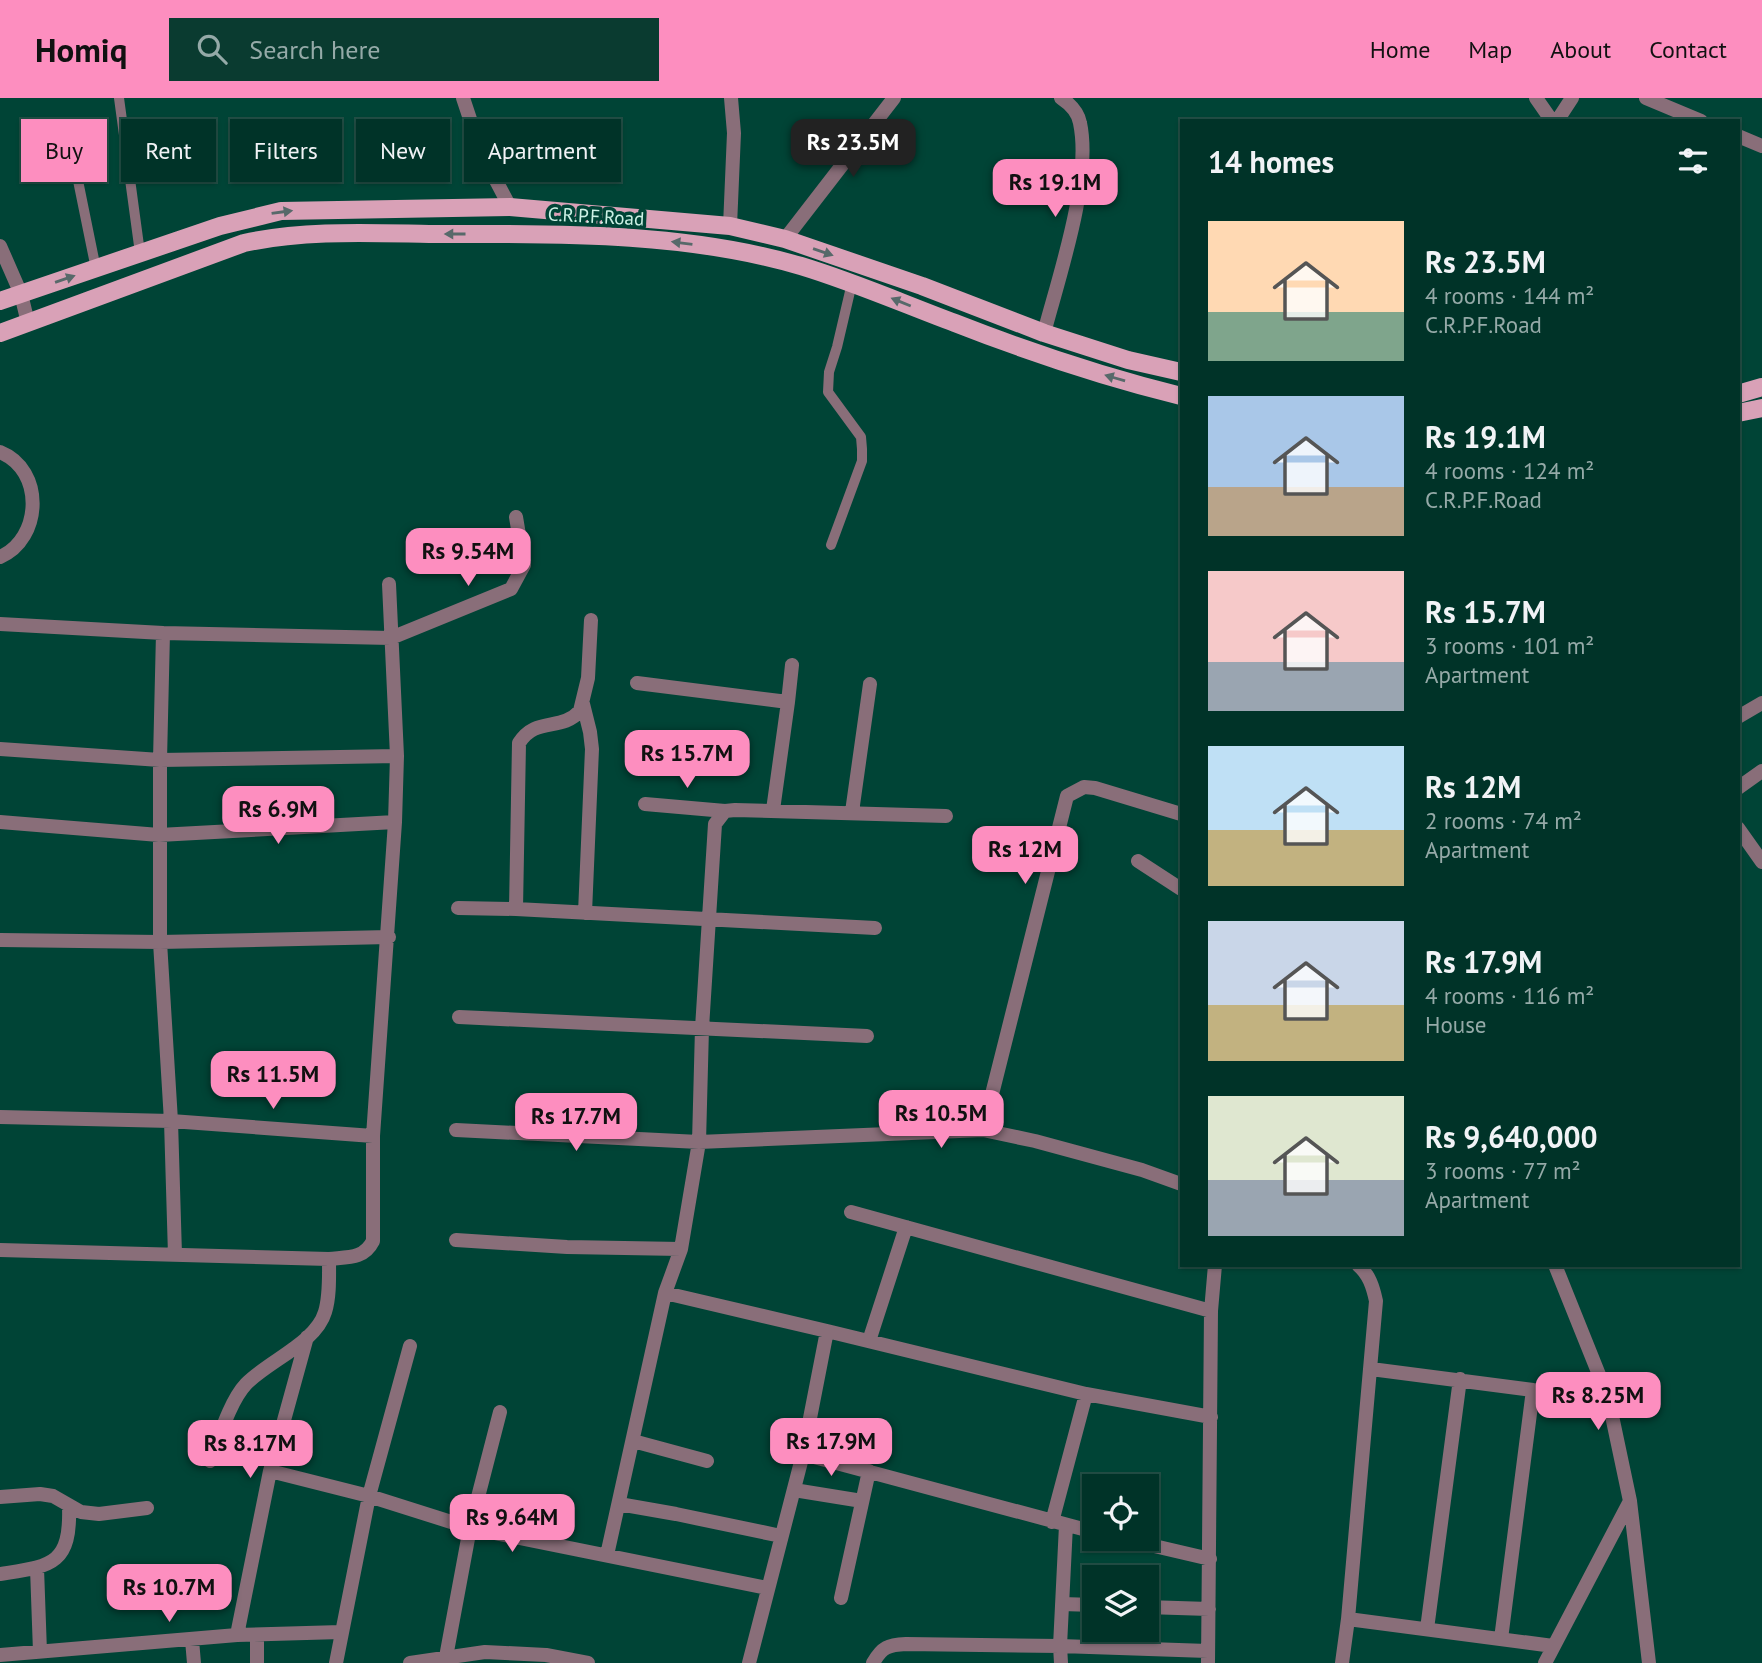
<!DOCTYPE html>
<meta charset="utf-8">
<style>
body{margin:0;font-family:"PT Sans",sans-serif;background:#0a3b30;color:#f1f3f6;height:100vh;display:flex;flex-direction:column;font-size:26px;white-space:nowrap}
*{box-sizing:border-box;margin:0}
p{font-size:23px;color:#95aaa8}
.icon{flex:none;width:38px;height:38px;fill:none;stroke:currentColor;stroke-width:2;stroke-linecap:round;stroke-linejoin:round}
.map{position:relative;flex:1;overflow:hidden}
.details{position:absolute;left:1180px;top:21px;width:560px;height:1148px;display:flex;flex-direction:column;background:#003328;border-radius:0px;box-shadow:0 2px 5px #0004,0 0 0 2px #224e45}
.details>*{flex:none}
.hud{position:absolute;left:21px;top:21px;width:665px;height:63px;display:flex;gap:14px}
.buttons{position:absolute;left:1082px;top:1376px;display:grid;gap:14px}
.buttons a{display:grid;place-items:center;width:77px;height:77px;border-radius:0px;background:#003328;box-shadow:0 2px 5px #0004,0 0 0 2px #224e45;font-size:35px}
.price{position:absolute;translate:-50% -60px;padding:0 16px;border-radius:14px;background:#fd8ebf;color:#111;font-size:23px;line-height:46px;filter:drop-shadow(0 2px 4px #0008)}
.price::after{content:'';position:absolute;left:50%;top:42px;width:21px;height:16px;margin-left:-10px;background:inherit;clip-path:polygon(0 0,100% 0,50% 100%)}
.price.current{background:#222;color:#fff}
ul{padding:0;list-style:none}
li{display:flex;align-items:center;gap:21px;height:175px;padding:0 28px}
li span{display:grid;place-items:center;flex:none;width:196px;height:140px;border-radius:0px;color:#555}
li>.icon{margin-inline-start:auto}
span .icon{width:84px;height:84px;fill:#fffc;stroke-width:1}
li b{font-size:30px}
h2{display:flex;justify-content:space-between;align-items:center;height:84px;padding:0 28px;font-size:30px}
.pill{padding:0 24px;border-radius:0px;background:#003328;box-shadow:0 2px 5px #0004,0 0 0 2px #224e45;font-size:24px;line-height:63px}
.pill.current{background:#fd8ebf;color:#111}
header{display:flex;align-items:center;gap:42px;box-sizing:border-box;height:98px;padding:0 35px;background:#fd8ebf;color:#111}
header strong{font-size:33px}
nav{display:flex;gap:38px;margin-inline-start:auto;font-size:24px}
.search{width:490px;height:63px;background:#0a3b30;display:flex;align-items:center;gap:18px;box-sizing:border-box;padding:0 24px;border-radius:0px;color:#95aaa8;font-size:26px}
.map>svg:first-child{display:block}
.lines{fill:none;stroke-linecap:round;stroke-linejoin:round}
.service{stroke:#896e79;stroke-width:10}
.minor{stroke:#896e79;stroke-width:14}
.primary{stroke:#d9a1b7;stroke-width:18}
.oneway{fill:#57696a}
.labels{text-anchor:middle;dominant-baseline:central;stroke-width:7;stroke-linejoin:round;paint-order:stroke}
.street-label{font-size:19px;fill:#ccf1e5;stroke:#004436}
</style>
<header>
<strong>Homiq</strong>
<div class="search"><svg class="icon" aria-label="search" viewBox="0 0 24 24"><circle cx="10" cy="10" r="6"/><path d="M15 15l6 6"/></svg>Search here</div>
<nav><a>Home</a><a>Map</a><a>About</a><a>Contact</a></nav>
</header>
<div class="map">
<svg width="1762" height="1565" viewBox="0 0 1762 1565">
<rect width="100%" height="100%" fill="#004436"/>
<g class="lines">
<path class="service" d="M119 0 140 155
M73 58 96 171
M831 447 862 363V351L861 339 828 294 829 274 837 249 852 185"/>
<path class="minor" d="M463 0 481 54 510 109
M1536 0 1552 23
M1646 0 1701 23
M1557 23 1572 0
M1738 38 1762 48
M730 128 734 35 731 0
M785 141 894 0
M0 148 21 196 28 225
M1044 235C1059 178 1092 82 1080 25 1078 14 1070 6 1061 0
M0 354C45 372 42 441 0 459
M0 526 163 535 160 662 0 651
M163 535 391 540 511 491 524 467 516 419
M637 585 788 604 773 712
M788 604 792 567
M583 606 590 634 592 651 585 815
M1738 619 1762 605
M1738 690 1762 673
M645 706 725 713
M852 714 870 586
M0 724 159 737 395 724
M1738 730 1762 764
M1138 763 1181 791
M458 810 516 811 875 830
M516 811 519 645C536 618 561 634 580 613L588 580 591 522
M0 842 160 844 389 839
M459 919 867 938
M0 1019 171 1023 373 1038
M456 1032 699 1044 983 1032 1035 1043 1142 1072 1181 1086
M983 1032 1067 698 1084 689 1095 690 1181 716
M851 1114 1211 1213
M456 1142 567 1149 681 1151
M0 1152 329 1161C348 1159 364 1161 373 1143V1038L395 724 397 658 389 486
M175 1157 171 1023 160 844V662L397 658
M1358 1167C1369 1176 1373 1189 1376 1203L1348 1521 1553 1548
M1555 1167 1608 1299
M827 1233 1086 1296 1211 1319
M869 1243 906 1129
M1371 1271 1533 1292 1608 1299 1630 1403 1545 1565
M633 1343 707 1363
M803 1356 1094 1434
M210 1363C219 1340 230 1303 246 1286 268 1263 316 1245 325 1214 330 1198 329 1178 329 1161
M270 1373 369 1398 470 1430 767 1490
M794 1392 862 1403
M0 1399 40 1396 53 1398 81 1414 99 1416 147 1410
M1630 1403 1649 1565
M619 1406 676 1416 781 1438
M1052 1424 1086 1296
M1120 1440 1210 1461
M607 1457 665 1195
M37 1470 40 1554
M0 1476C50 1468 71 1468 69 1409
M841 1500 869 1373
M1062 1506 1094 1507
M1146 1509 1209 1511
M1427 1531 1460 1281
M237 1537 270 1373 307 1239
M257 1538V1565
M1501 1541 1533 1292
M192 1542 194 1565
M0 1557 237 1537 341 1534
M446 1559 470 1430 500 1314
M336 1565 369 1398 410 1248
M410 1565 485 1554 546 1557 588 1565
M749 1565 803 1356 827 1233 665 1195 681 1151 699 1044 702 930 715 726 725 713 735 712 946 718
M873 1565C882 1549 888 1547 906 1546L1060 1548 1208 1553
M1061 1565 1060 1548 1066 1427
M1208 1565 1211 1213 1215 1167
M1342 1565 1348 1521"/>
<path class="primary" d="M0 203 220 128 281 113 510 109 730 128 785 141 922 188 1044 235 1128 262 1181 274
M0 235 244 145C304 132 367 135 429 136 552 136 682 133 801 168 854 184 904 206 955 225 1029 254 1104 279 1181 298
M1738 296 1762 289
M1738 315 1762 310"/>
</g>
<defs><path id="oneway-solid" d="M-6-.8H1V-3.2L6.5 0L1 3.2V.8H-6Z" transform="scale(1.75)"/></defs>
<g class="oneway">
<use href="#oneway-solid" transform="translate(282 114) rotate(-8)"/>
<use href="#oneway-solid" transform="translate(455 136) rotate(-180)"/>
<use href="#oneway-solid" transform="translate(682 145) rotate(-173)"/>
<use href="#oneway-solid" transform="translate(823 154) rotate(19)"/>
<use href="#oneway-solid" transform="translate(65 181) rotate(-19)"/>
<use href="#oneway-solid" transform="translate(901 204) rotate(-158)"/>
<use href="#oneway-solid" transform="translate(1115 280) rotate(-164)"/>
</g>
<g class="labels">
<g class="street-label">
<text transform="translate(596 118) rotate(3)">C.R.P.F.Road</text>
</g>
</g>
</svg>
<div class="buttons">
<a><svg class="icon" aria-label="locate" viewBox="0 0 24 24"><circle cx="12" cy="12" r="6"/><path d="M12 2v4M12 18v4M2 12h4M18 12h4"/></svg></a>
<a><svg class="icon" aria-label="layers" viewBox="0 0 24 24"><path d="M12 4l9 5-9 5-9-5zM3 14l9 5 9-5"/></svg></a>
</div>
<b class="price current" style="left:853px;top:81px">Rs 23.5M</b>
<b class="price" style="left:1055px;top:121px">Rs 19.1M</b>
<b class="price" style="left:468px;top:490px">Rs 9.54M</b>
<b class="price" style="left:687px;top:692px">Rs 15.7M</b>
<b class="price" style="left:278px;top:748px">Rs 6.9M</b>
<b class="price" style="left:1025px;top:788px">Rs 12M</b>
<b class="price" style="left:273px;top:1013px">Rs 11.5M</b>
<b class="price" style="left:941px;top:1052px">Rs 10.5M</b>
<b class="price" style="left:576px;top:1055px">Rs 17.7M</b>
<b class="price" style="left:1598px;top:1334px">Rs 8.25M</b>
<b class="price" style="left:831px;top:1380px">Rs 17.9M</b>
<b class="price" style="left:250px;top:1382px">Rs 8.17M</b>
<b class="price" style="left:512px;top:1456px">Rs 9.64M</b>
<b class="price" style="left:169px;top:1526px">Rs 10.7M</b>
<div class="hud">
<a class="pill current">Buy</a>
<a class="pill">Rent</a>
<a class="pill">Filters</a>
<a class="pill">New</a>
<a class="pill">Apartment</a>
</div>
<section class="details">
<h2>14 homes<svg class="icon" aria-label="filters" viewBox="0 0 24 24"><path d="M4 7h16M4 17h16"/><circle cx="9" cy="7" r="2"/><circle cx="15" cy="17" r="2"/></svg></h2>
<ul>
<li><span style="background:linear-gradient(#ffd9b3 65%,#7fa58c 0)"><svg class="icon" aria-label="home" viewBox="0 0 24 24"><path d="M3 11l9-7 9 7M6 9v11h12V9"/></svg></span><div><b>Rs 23.5M</b><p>4 rooms · 144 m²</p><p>C.R.P.F.Road</p></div></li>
<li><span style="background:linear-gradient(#a9c7e8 65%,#b9a48a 0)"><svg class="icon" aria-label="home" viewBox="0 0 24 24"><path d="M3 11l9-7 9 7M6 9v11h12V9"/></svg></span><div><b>Rs 19.1M</b><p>4 rooms · 124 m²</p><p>C.R.P.F.Road</p></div></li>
<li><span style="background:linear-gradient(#f6c9c9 65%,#9aa5b1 0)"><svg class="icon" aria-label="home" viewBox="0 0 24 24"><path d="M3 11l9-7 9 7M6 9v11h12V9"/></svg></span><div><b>Rs 15.7M</b><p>3 rooms · 101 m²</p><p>Apartment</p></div></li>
<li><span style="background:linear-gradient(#bfe0f5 60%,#c2b280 0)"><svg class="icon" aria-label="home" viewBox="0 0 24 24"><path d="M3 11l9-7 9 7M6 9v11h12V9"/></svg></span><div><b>Rs 12M</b><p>2 rooms · 74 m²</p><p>Apartment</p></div></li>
<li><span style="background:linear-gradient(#c9d6e8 60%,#c2b280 0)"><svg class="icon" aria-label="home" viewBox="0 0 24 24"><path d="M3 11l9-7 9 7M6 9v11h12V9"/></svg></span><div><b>Rs 17.9M</b><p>4 rooms · 116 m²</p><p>House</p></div></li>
<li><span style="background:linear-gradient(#dfe7d0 60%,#9aa5b1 0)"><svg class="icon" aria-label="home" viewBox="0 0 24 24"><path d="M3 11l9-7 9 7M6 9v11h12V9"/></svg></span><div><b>Rs 9,640,000</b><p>3 rooms · 77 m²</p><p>Apartment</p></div></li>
</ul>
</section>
</div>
